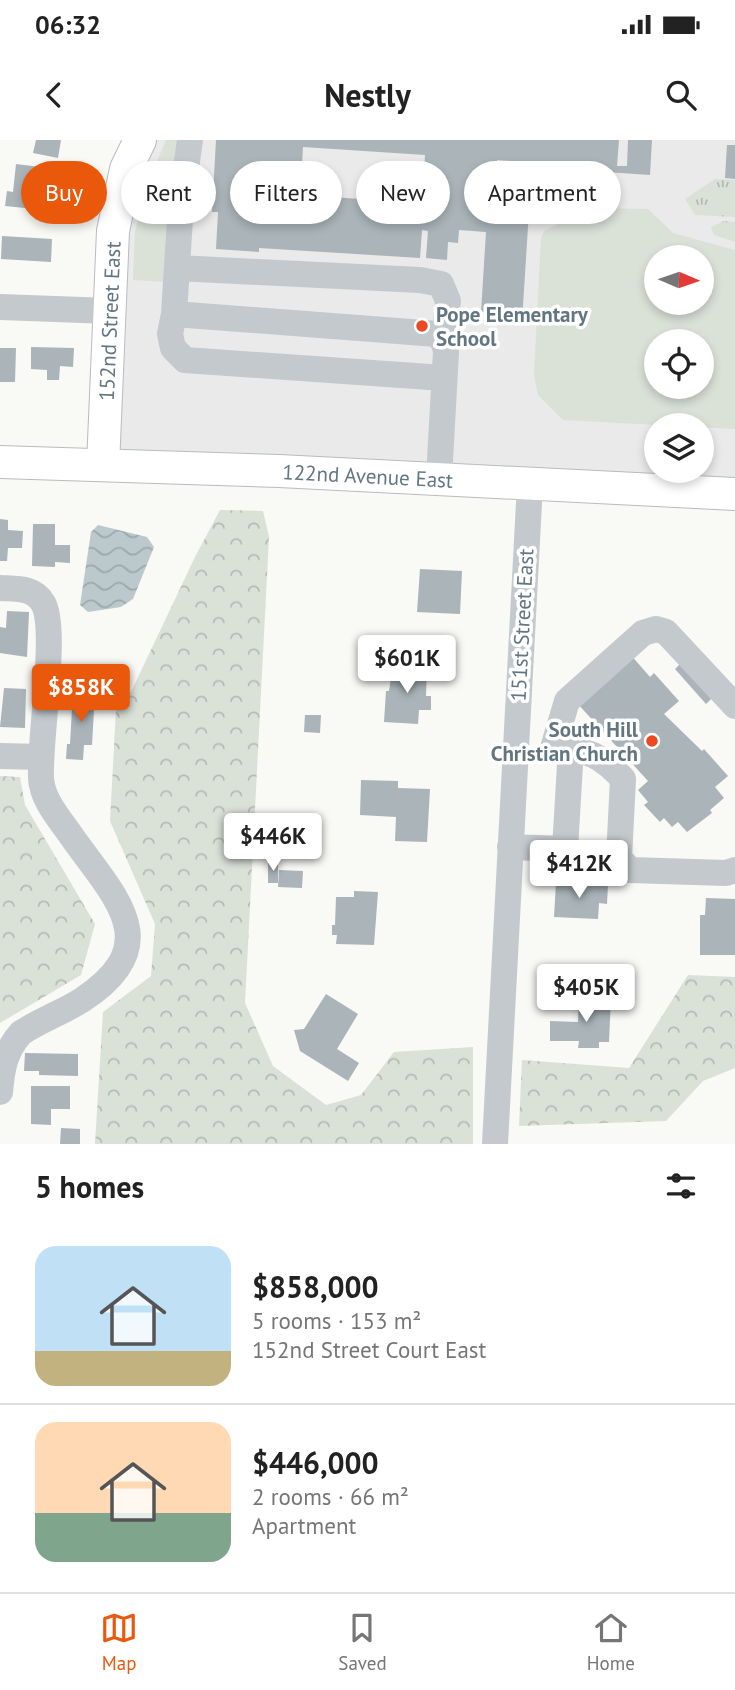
<!DOCTYPE html>
<meta charset="utf-8">
<style>
body{margin:0;font-family:"PT Sans",sans-serif;background:#f2f2f2;color:#222;height:100vh;display:flex;flex-direction:column;font-size:26px;white-space:nowrap}
*{box-sizing:border-box;margin:0}
p{font-size:23px;color:#767676}
.icon{flex:none;width:38px;height:38px;fill:none;stroke:currentColor;stroke-width:2;stroke-linecap:round;stroke-linejoin:round}
.map{position:relative;height:1004px;overflow:hidden}
.drawer{display:flex;flex-direction:column;background:#fff;flex:1}
.drawer>*{flex:none}
.hud{position:absolute;left:21px;top:21px;width:693px;height:63px;display:flex;gap:14px}
.needle{width:46px;rotate:92deg}
.fabs{position:absolute;left:644px;top:105px;display:grid;gap:14px}
.fabs a{display:grid;place-items:center;width:70px;height:70px;border-radius:50%;background:#fff;box-shadow:0 4px 10px #0003;font-size:35px}
.price{position:absolute;translate:-50% -60px;padding:0 16px;border-radius:7px;background:#fff;color:#222;font-size:23px;line-height:46px;filter:drop-shadow(0 2px 4px #0008)}
.price::after{content:'';position:absolute;left:50%;top:42px;width:21px;height:16px;margin-left:-10px;background:inherit;clip-path:polygon(0 0,100% 0,50% 100%)}
.price.active{background:#ea580c;color:#fff}
ul{padding:0;list-style:none}
li{display:flex;align-items:center;gap:21px;height:175px;padding:0 35px}
li+li{border-top:2px solid #e0e0e0}
li span{display:grid;place-items:center;flex:none;width:196px;height:140px;border-radius:21px;color:#555}
li>.icon{margin-inline-start:auto}
span .icon{width:84px;height:84px;fill:#fffc;stroke-width:1}
li b{font-size:30px}
h2{display:flex;justify-content:space-between;align-items:center;height:84px;padding:0 35px;font-size:30px}
.tag{padding:0 24px;border-radius:32px;background:#fff;box-shadow:0 4px 10px #0003;font-size:24px;line-height:63px}
.tag.active{background:#ea580c;color:#fff}
.status{display:flex;justify-content:space-between;align-items:center;height:49px;padding:0 35px;background:#fff;direction:ltr}
.status svg{height:19px;fill:currentColor}
header{display:flex;justify-content:space-between;align-items:center;height:91px;padding:0 35px;background:#fff;font-size:32px;font-weight:800}
.tab-bar{display:flex;justify-content:space-around;align-items:center;height:98px;border-top:2px solid #e0e0e0;background:#fff;font-size:19px;color:#767676}
.tab-bar a{display:grid;justify-items:center;gap:4px}
.tab-bar .active{color:#ea580c}
.map>svg:first-child{display:block}
.built{fill:#e9eae9;fill-rule:evenodd}
.grass{fill:#dae1d7;fill-rule:evenodd}
.forest{fill:url(#forest-crowns)}
.park{fill:url(#park-tufts)}
.water{fill:url(#water-waves)}
.building{fill:#aab4b9;fill-rule:evenodd}
.lines{fill:none;stroke-linecap:round;stroke-linejoin:round}
.major-casing{stroke:#b7bcc0;stroke-width:34}
.minor{stroke:#c3c9cc;stroke-width:26}
.major{stroke:#fff;stroke-width:32}
.poi-dot{fill:#ec4923;stroke:#fff;stroke-width:2.5}
.labels{text-anchor:middle;dominant-baseline:central;stroke-width:7;stroke-linejoin:round;paint-order:stroke}
.poi-label{font-size:21px;font-weight:bold;fill:#627682;stroke:#fff;text-anchor:start}
.street-label{font-size:21px;fill:#627682;stroke:#fff}
</style>
<div class="status"><b>06:32</b><svg viewBox="0 0 49 12"><path d="M0 12V9h3v3zM5 12V6h3v6zM10 12V3h3v9zM15 12V0h3v12zM26 1h20v11H26zM47 4h2v5h-2z"/></svg></div>
<header><svg class="icon" aria-label="back" viewBox="0 0 24 24"><path d="M15 5l-7 7 7 7"/></svg>Nestly<svg class="icon" aria-label="search" viewBox="0 0 24 24"><circle cx="10" cy="10" r="6"/><path d="M15 15l6 6"/></svg></header>
<div class="map">
<svg width="735" height="1004" viewBox="0 0 735 1004">
<defs>
<pattern id="forest-crowns" width="20" height="18" patternUnits="userSpaceOnUse" patternTransform="scale(1.75)"><rect width="20" height="18" fill="#dae1d7"/><path d="M2 6a3 3 0 1 1 6 0M12 15a3 3 0 1 1 6 0" fill="none" stroke="#b4bbb4"/></pattern>
<pattern id="park-tufts" width="24" height="20" patternUnits="userSpaceOnUse" patternTransform="scale(1.75)"><rect width="24" height="20" fill="#dae1d7"/><path d="M3 7l-1-3M5 7V3M7 7l1-3M15 17l-1-3M17 17v-4M19 17l1-3" fill="none" stroke="#b4bbb4"/></pattern>
<pattern id="water-waves" width="16" height="10" patternUnits="userSpaceOnUse" patternTransform="scale(1.75)"><rect width="16" height="10" fill="#bcc9cc"/><path d="M0 5q4-4 8 0t8 0" fill="none" stroke="#9ca8ab"/></pattern>
</defs>
<rect width="100%" height="100%" fill="#f9f9f6"/>
<path class="built" d="M140 0H735V354L103 325 113 91ZM656 117H702V163H656ZM656 201H702V247H656ZM656 285H702V331H656Z"/>
<path class="grass" d="M166 0H182L174 48 168 47 151 36Z
M141 68 159 71 169 87 166 142 133 140 135 92Z
M590 68 648 69 673 93 735 110V289L563 280 538 255 534 235 541 98 544 91ZM702 117V163H656V117ZM702 201V247H656V201Z"/>
<path class="forest" d="M220 370 263 371 269 397 245 863 273 926 326 965 361 955 394 912 473 907V1004H95L103 872 151 836 155 784 110 681 117 551 131 552 195 417Z
M0 636 20 637 25 665 95 784 81 835 0 883Z
M688 835 735 837V928L703 941 666 981 519 986 522 920 629 928Z"/>
<path class="park" d="M715 39 735 40V77L695 75 685 59Z
M724 81 735 82V102L714 95 711 87Z"/>
<path class="water" d="M98 385 147 397 154 407 133 459 121 467 88 472 80 465 91 392Z"/>
<path class="building" d="M36 0H61L58 18 33 13Z
M216 0H619L617 26H627L628 0H652L650 35 531 27 529 59 495 54V68L529 71 522 181 486 179 487 172H481L486 92 459 90 458 103 448 102 447 120 426 118 428 91 422 90 420 118 259 108V112L216 109 218 72H212ZM303 7 425 15 422 63 300 55ZM497 20 525 22 523 45 496 44Z
M727 5H735V39L725 38Z
M16 24 40 27 35 69 5 66 7 51 13 52Z
M2 96 52 99 51 122 1 119Z
M31 207 74 208 73 227 60 226 59 240H47V230L31 229Z
M0 208H16L15 242H0Z
M0 379 8 380V390L23 391 22 408H8L7 421H0Z
M33 384H55V405H70V423L55 422V427L32 426Z
M420 429 462 431 460 474 417 472Z
M7 471 29 472 27 517 0 513V487L6 488Z
M630 514 650 537 654 533 679 561 664 574 702 611 704 609 728 636 715 647 724 658 710 670 712 673 687 692 678 682 672 687 664 678 660 682 644 665 648 662 638 650 648 641 577 563Z
M682 522 713 557 706 564 675 529Z
M393 525 427 526 426 556H431V570H419L418 584 384 582 386 551H389Z
M4 548 26 549 25 588 0 587Z
M73 551 95 552 92 605H84L83 620 66 619 67 604H70Z
M305 575H321L320 593 304 592Z
M361 640 398 641V648L430 649 427 702 395 701 396 677 360 675Z
M268 723H278V743H268Z
M279 730 303 731 302 748 278 747Z
M556 742 608 745 607 764 599 763 598 779 554 777Z
M354 751 378 752 374 805 336 804 337 795H332V785H335L336 757H354Z
M706 758 735 759V815H700V775H705Z
M326 854 358 874 337 909 359 923 348 941 300 911 294 890 304 889Z
M579 857 611 858 609 902H599V908H578L579 901H550V881L578 882Z
M25 913 78 914V936L39 935V931H24Z
M31 946H70V969H51V985L31 984Z
M61 988 80 989V1004H60Z"/>
<g class="lines">
<defs>
<g id="major">
<path id="s1" d="M0 322 279 331 735 354"/>
<path id="s2" d="M103 325 113 91 126 29 140 0"/>
</g>
</defs>
<use href="#major" class="major-casing"/>
<path class="minor" d="M122 45 167 62 180 79 174 174 170 194 173 208 185 220 444 238
M172 67 183 50 190 0
M177 128 420 140 441 144 448 161 444 203
M0 167 110 171
M174 174 437 194 444 203 446 212 439 338
M0 448C16 449 34 447 43 463 58 488 39 600 41 638 42 659 58 677 70 694 113 756 169 803 82 860 63 872 41 880 21 893 5 911 2 928 0 952
M553 608 567 561 643 493 656 489 666 492 735 566
M556 608C588 609 602 616 623 639L619 718
M571 608 565 709 569 715 619 718 630 730 726 733 735 730
M0 616 41 617
M510 707 565 709
M495 1004 530 344"/>
<use href="#major" class="major"/>
</g>
<g class="poi-dot">
<circle cx="422" cy="186" r="7"/>
<circle cx="652" cy="601" r="7"/>
</g>
<g class="labels">
<g class="poi-label">
<text x="436" y="174">Pope Elementary<tspan x="436" dy="24">School</tspan></text>
<text x="638" y="589" text-anchor="end">South Hill<tspan x="638" dy="24">Christian Church</tspan></text>
</g>
<g class="street-label">
<text stroke="none"><textPath href="#s2" startOffset="144">152nd Street East</textPath></text>
<text stroke="none"><textPath href="#s1" startOffset="368">122nd Avenue East</textPath></text>
<text transform="translate(522 485) rotate(-87)">151st Street East</text>
</g>
</g>
</svg>
<div class="fabs">
<a><svg class="needle" viewBox="-14 -14 28 28"><path d="M0-13l5 13h-10z" fill="#e53935"/><path d="M0 13l5-13h-10z" fill="#767676"/></svg></a>
<a><svg class="icon" aria-label="locate" viewBox="0 0 24 24"><circle cx="12" cy="12" r="6"/><path d="M12 2v4M12 18v4M2 12h4M18 12h4"/></svg></a>
<a><svg class="icon" aria-label="layers" viewBox="0 0 24 24"><path d="M12 4l9 5-9 5-9-5zM3 14l9 5 9-5"/></svg></a>
</div>
<b class="price" style="left:407px;top:555px">$601K</b>
<b class="price active" style="left:81px;top:584px">$858K</b>
<b class="price" style="left:273px;top:733px">$446K</b>
<b class="price" style="left:579px;top:760px">$412K</b>
<b class="price" style="left:586px;top:884px">$405K</b>
<div class="hud">
<a class="tag active">Buy</a>
<a class="tag">Rent</a>
<a class="tag">Filters</a>
<a class="tag">New</a>
<a class="tag">Apartment</a>
</div>
</div>
<section class="drawer">
<h2>5 homes<svg class="icon" aria-label="filters" viewBox="0 0 24 24"><path d="M4 7h16M4 17h16"/><circle cx="9" cy="7" r="2"/><circle cx="15" cy="17" r="2"/></svg></h2>
<ul>
<li><span style="background:linear-gradient(#bfe0f5 75%,#c2b280 0)"><svg class="icon" aria-label="home" viewBox="0 0 24 24"><path d="M3 11l9-7 9 7M6 9v11h12V9"/></svg></span><div><b>$858,000</b><p>5 rooms · 153 m²</p><p>152nd Street Court East</p></div></li>
<li><span style="background:linear-gradient(#ffd9b3 65%,#7fa58c 0)"><svg class="icon" aria-label="home" viewBox="0 0 24 24"><path d="M3 11l9-7 9 7M6 9v11h12V9"/></svg></span><div><b>$446,000</b><p>2 rooms · 66 m²</p><p>Apartment</p></div></li>
</ul>
</section>
<nav class="tab-bar">
<a class="active"><svg class="icon" aria-label="map" viewBox="0 0 24 24"><path d="M3 6l6-2 6 2 6-2v14l-6 2-6-2-6 2zM9 4v14M15 6v14"/></svg>Map</a>
<a><svg class="icon" aria-label="saved" viewBox="0 0 24 24"><path d="M7 4h10v16l-5-4-5 4z"/></svg>Saved</a>
<a><svg class="icon" aria-label="home" viewBox="0 0 24 24"><path d="M3 11l9-7 9 7M6 9v11h12V9"/></svg>Home</a>
</nav>
